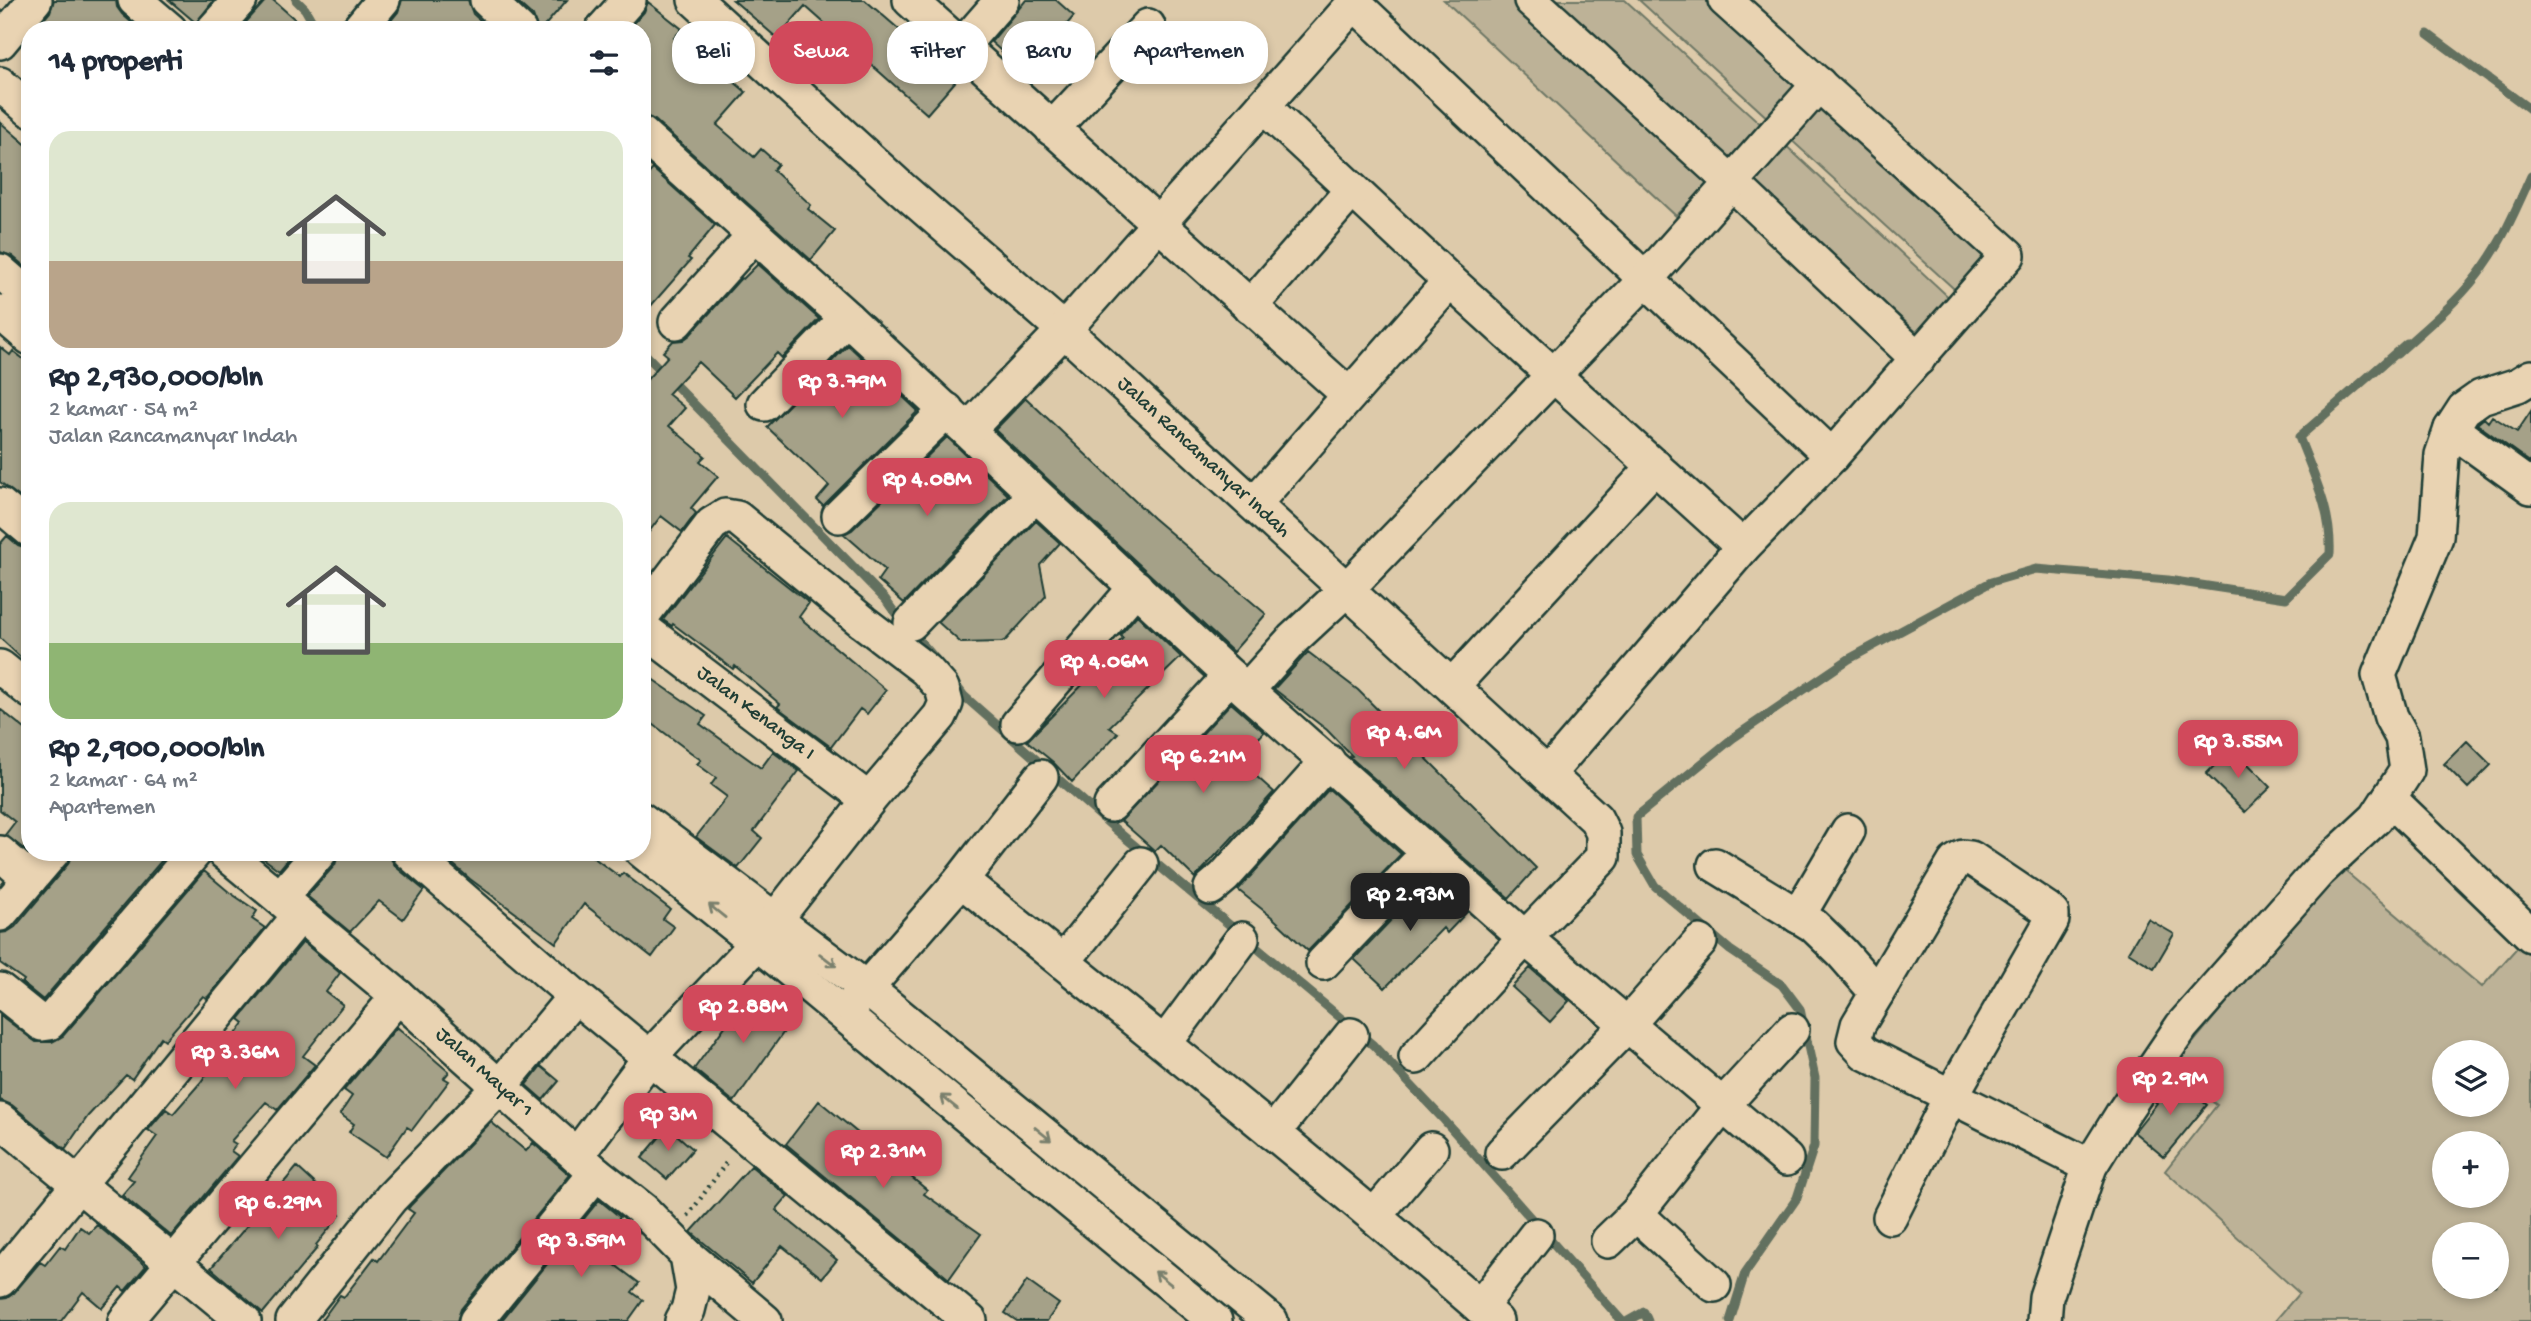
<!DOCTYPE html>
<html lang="id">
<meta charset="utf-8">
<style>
body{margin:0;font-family:"Gochi Hand",sans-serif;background:#f6f6f7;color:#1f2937;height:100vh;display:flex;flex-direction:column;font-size:26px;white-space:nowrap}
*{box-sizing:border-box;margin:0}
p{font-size:23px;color:#747a83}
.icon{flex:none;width:38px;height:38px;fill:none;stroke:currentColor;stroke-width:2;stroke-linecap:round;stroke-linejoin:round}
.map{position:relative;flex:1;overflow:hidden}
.panel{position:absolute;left:21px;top:21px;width:630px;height:840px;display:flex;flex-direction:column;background:#fff;border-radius:28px;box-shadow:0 4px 10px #0003}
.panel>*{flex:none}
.banner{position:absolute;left:672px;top:21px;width:665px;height:63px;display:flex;gap:14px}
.fabs{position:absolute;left:2432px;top:1040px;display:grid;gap:14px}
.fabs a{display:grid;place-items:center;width:77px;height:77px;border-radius:50%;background:#fff;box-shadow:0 4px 10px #0003;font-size:35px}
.price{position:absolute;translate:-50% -60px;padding:0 16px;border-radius:14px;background:#d1495b;color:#fff;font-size:23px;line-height:46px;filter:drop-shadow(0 2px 4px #0008)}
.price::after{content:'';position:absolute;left:50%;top:42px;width:21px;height:16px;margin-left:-10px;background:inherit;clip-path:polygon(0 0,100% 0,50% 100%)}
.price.current{background:#222;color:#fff}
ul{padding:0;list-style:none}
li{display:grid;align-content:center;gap:14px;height:371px;padding:0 28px}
li span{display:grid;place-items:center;height:217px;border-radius:21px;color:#555}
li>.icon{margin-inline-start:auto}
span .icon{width:126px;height:126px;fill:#fffc;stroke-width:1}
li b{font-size:30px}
h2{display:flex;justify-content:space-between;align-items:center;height:84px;padding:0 28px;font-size:30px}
.pill{padding:0 24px;border-radius:28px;background:#fff;box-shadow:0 4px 10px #0003;font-size:24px;line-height:63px}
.pill.current{background:#d1495b;color:#fff}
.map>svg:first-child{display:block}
.green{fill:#bdb297;stroke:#6e7866;stroke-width:2;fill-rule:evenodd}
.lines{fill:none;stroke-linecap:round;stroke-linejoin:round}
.stream{stroke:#626f5e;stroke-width:9}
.building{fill:#a5a188;stroke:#1f3d34;stroke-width:2}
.street-casing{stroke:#1f3d34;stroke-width:38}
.path{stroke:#1f3d34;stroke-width:4.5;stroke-dasharray:2 5;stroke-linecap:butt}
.street{stroke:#e9d3b2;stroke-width:33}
.oneway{stroke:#7a806d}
.labels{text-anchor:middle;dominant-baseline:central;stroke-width:6;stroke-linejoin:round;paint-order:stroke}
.street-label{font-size:21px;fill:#1f3d34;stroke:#e9d3b2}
</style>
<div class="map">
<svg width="2531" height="1321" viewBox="0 0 2531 1321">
<rect width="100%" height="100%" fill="#ddcaaa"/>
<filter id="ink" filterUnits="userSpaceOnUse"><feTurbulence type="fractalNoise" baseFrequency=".0143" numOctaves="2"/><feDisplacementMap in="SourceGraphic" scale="14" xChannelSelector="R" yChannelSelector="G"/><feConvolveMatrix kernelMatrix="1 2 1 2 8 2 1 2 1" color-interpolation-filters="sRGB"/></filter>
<g filter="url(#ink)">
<path class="green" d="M1444 0H1518L1712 181 1676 216Z
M1552 0H1625L1765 128 1732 165Z
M1639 0H1711L1804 84 1771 121Z
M1818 99 1995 261 1964 298 1788 137Z
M1782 142 1955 303 1923 338 1748 178Z
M2339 866 2482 987 2522 942 2531 950V1321H2275L2299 1293 2165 1171 2217 1105 2168 1073ZM2445 1052H2497V1104H2445ZM2445 1143H2497V1195H2445ZM2445 1234H2497V1286H2445Z"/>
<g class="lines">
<path class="stream" d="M296 0 305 9 317 30
M2428 34 2531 110
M642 351 886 600C900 623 921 640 937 661
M952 680 964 696 1122 835 1373 1045 1444 1120 1622 1321
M1628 1321 1644 1312 1648 1321
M1730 1321 1745 1273 1797 1198 1814 1146 1815 1078 1800 1009 1782 985 1730 950 1655 886 1637 855 1636 817 1733 738 1849 659 1991 582 2036 569 2168 580 2286 598 2330 554C2332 510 2314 477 2299 437L2407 343 2397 354C2427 326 2461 300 2484 266 2504 238 2517 207 2531 176"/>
</g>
<path class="building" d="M54 0H116L117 7 122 14 140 30H35L50 12Z
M169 0H214L196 23Z
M266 0H273L307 30H239Z
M402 0H468L473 14 483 23 477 30H383L398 12Z
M515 0H567L541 30H538L533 16Z
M733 0H865L908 37 912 32 928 46 922 53 955 82 927 114 805 6 777 38Z
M1026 0H1056L1074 16 1056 37 1049 31 1018 66 991 42Z
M648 2 682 29 674 38 711 69 714 65 746 92 717 125 754 157 761 149 778 164 773 170 811 205 808 209 835 231 811 260 655 120 642 115V30H628L644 12Z
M0 122 30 148V271L12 256 0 252Z
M653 169 715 225 688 258 691 260 642 316V181Z
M758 264 819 319 782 358 777 353 735 397 698 362 668 394 685 408 669 426 705 456 700 461 718 476 691 508 696 513 682 532 661 516 642 541V385L668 356 663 352 673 341 683 340 690 335 741 278 743 279Z
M848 345 918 411 823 506 817 500 829 486 767 427Z
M0 347 10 355 13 351 30 364V505L0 482Z
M1026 398 1153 518 1266 614 1233 652 995 430Z
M2531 411V463L2477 424 2484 418 2488 422 2492 416 2517 432Z
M947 437 1008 495 904 603 878 580 885 570 844 534 852 530Z
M1036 521 1060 543 1040 565 1046 596 1006 640 1002 642 961 643 938 622Z
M7 536 18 545 30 549V666L0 638V544Z
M727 538 809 603 799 617 886 690 867 714 860 709 831 747 777 707 780 704 735 666 733 669 673 624 672 626 663 620Z
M1137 615 1181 657 1109 727 1118 733 1072 782 1053 762 1027 741 1103 664 1101 662 1123 638 1120 635Z
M1308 652 1358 690 1536 868 1509 898 1350 757 1352 756 1327 730 1274 689Z
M642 672 706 716 700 724 761 768 773 752 799 771 754 831 762 838 738 868 696 837 727 797 711 785 716 778 697 764 701 760 642 716Z
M1231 703 1264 732 1239 761 1274 792 1195 878 1161 845 1155 851 1121 821Z
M0 709 30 733V850L28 852 5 835 15 822 0 810Z
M2467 741 2491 765 2468 788 2444 764Z
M2232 748 2271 787 2245 812 2206 774Z
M1329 789 1401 854 1308 951 1273 918 1238 890Z
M72 852H169L43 1000 22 983 24 980 0 963V933L7 932 15 927 68 864Z
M255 852H294L279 870Z
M339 852H390L391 859 396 867 424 890 403 919 379 901 350 932 307 896 335 865Z
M439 852H586L620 877 623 873 670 909 663 919 674 927 652 957 584 904 556 943 470 879Z
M204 871 229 892 257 911 252 919 265 928 207 998 203 996 165 1040 161 1037 132 1079 126 1075 88 1116 65 1149 12 1105 0 1100V1015L36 1042H52L63 1036Z
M1430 879 1467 912 1447 933 1443 928 1385 988 1354 959Z
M2148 919 2174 934 2154 968 2128 952Z
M303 942 340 973 326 992 343 1005 303 1056 315 1065 277 1110 266 1102 231 1141 236 1144 231 1151 238 1156 171 1236 122 1195 134 1181 128 1177 157 1136 148 1130 166 1109 173 1114 200 1083 244 1023 239 1019Z
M1530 968 1569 1001 1550 1022 1512 987Z
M752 989 793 1019 734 1102 694 1069Z
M397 1027 449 1072 444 1078 449 1081 412 1130 407 1127 386 1157 349 1132 354 1124 340 1114 352 1096 344 1090Z
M541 1066 559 1081 543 1100 526 1085Z
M2172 1076 2207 1105 2164 1157 2134 1132 2157 1103 2154 1101Z
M819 1101 927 1190 924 1194 981 1234 949 1279 786 1144Z
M491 1122 526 1151 533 1143 570 1175 461 1309 457 1321H321L340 1295 344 1297 374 1258 378 1261 414 1213 408 1209 411 1205Z
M668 1127 693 1149 667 1179 642 1158Z
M751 1166 788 1196 776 1210 837 1260 822 1278 782 1246 752 1283 691 1232Z
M297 1167 335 1202 331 1208 340 1215 316 1245 318 1247 263 1313 211 1268Z
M599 1200 620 1217 612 1228 618 1233 602 1255 639 1283 632 1292 643 1300 628 1321H501Z
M97 1225 146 1266 125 1291 120 1287 102 1308 83 1292 61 1321H0V1299L7 1298 14 1293 40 1262 45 1265 60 1246 65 1249 80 1227 89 1233Z
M1027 1281 1059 1304 1047 1321H1017L1005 1313Z"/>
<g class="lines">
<defs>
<g id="street">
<path d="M135 0 170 30"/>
<path d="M487 0 519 30"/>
<path id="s1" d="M695 0 901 188 1064 330 1596 819 1603 833V857L1525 938 1416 1057"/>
<path d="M910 0 1349 395"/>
<path d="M1531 0 1731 182 1918 359"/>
<path d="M1354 3 1832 456"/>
<path d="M213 30 240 0"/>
<path d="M358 30 383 0"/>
<path d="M602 30 629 0"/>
<path d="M0 42 35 0"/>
<path d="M961 47 1002 0"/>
<path d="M0 84 30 110"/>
<path d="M1263 106 1450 281 1743 547"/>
<path d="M1052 129 1148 26"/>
<path d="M642 134 847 318 1230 676 1525 938 1786 1159"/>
<path d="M0 271 30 297"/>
<path d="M1250 307 1352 190"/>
<path d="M0 312 30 338"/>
<path d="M676 322 754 235"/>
<path d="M764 404 847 318"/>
<path d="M2451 429 2531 487"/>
<path d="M968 430 1064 330 1357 0"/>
<path d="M1254 504 1450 281"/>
<path d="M0 505 30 530"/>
<path d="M839 516 947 410"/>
<path d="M911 623 1035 495"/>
<path id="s2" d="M642 628 869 800"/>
<path d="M0 667 30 691"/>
<path d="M1452 686 1655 466"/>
<path d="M1247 690 1293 639 1347 589 1647 278 1819 84"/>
<path d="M1018 724 1136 587"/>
<path d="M1548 774 1743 547 1832 456 2008 255 1725 0"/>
<path d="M2389 798 2531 935"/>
<path d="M1111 805 1230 676"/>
<path d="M642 820 866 988 1271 1321"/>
<path d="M642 851 779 961 1215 1321"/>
<path id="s3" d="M224 852 398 996 596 1173 643 1210 687 1255 693 1290 688 1310 682 1321"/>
<path d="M409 852 575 996 970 1321"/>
<path d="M0 853 30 879"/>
<path d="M1715 865 1813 925 1842 953 1877 993"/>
<path d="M961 880C1141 1025 1322 1169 1496 1321"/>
<path d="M1211 888 1224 877 1328 761"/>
<path d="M280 898 320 852"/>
<path d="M0 914 53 852"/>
<path d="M1798 916 1848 831"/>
<path d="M1063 962 1141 864"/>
<path d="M1323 963 1428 853"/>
<path d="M0 990 42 1024 49 1023 195 852"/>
<path d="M851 1006 961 880 1041 777"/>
<path d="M1165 1043 1242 939"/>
<path d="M0 1120 244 1321"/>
<path d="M1273 1133 1351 1035"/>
<path d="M1502 1153 1627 1025 1700 942"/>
<path d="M577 1155 650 1057 757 943 869 800 940 716 946 703 942 688 926 670 863 622 737 518 725 516 712 524 642 616"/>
<path d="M1636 1214 1714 1285"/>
<path d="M1375 1215 1431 1149"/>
<path d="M1890 1217 1951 1096 2052 920V914L2047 909 1971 858 1963 857 1955 862 1858 1025 1854 1041 1865 1053 2090 1166"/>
<path d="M1608 1241 1636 1214 1723 1105 1792 1030"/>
<path d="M687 1255 765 1321"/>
<path d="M0 1280 300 915"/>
<path d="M1480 1307 1536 1235"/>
<path d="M125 1321 398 996"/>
<path d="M293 1321 391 1198 500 1086 575 996"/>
<path d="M476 1321 596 1173"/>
<path d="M2044 1321 2046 1297 2090 1166 2123 1113 2182 1026 2319 871 2376 818 2407 770 2402 737 2391 717 2379 675 2436 537 2442 455 2451 429 2464 409 2481 397 2518 385 2531 377"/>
</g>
</defs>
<use href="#street" class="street-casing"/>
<path class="path" d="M688 1216 728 1160"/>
<use href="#street" class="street"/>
</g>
<defs><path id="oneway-shaft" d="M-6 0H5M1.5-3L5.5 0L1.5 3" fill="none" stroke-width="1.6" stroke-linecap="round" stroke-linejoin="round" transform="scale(1.75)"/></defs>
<g class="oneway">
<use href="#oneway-shaft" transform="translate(717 911) rotate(-141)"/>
<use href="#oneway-shaft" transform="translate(828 960) rotate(37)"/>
<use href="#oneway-shaft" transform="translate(949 1102) rotate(-141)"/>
<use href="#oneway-shaft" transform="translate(1043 1134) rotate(39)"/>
<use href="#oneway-shaft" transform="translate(1163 1278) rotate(-141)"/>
</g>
</g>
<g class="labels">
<g class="street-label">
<text stroke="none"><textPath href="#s1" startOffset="684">Jalan Rancamanyar Indah</textPath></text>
<text stroke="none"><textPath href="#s2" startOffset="142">Jalan Kenanga I</textPath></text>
<text stroke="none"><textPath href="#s3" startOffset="341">Jalan Mayar 1</textPath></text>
</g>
</g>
</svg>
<div class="fabs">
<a><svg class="icon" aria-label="layers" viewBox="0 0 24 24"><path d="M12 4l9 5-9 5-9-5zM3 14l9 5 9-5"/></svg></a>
<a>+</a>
<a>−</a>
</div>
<b class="price" style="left:842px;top:420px">Rp 3.79M</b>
<b class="price" style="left:927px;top:518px">Rp 4.08M</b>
<b class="price" style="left:1104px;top:700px">Rp 4.06M</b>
<b class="price" style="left:1404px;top:771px">Rp 4.6M</b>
<b class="price" style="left:2238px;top:780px">Rp 3.55M</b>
<b class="price" style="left:1203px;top:795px">Rp 6.21M</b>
<b class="price current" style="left:1410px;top:933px">Rp 2.93M</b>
<b class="price" style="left:743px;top:1045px">Rp 2.88M</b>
<b class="price" style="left:235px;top:1091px">Rp 3.36M</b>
<b class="price" style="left:2170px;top:1117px">Rp 2.9M</b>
<b class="price" style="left:668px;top:1153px">Rp 3M</b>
<b class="price" style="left:883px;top:1190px">Rp 2.31M</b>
<b class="price" style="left:278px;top:1241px">Rp 6.29M</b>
<b class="price" style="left:581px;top:1279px">Rp 3.59M</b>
<div class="banner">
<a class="pill">Beli</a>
<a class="pill current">Sewa</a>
<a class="pill">Filter</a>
<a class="pill">Baru</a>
<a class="pill">Apartemen</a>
</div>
<section class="panel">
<h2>14 properti<svg class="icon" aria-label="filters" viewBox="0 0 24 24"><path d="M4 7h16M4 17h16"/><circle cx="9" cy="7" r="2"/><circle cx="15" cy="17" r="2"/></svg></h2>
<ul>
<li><span style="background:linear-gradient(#dfe7d0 60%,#b9a48a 0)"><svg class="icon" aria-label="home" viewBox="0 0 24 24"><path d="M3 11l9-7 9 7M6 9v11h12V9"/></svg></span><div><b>Rp 2,930,000/bln</b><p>2 kamar · 54 m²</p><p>Jalan Rancamanyar Indah</p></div></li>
<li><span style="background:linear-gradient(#dfe7d0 65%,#8fb573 0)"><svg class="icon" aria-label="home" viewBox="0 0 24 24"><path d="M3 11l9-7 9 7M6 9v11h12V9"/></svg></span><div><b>Rp 2,900,000/bln</b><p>2 kamar · 64 m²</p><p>Apartemen</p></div></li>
</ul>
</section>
</div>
